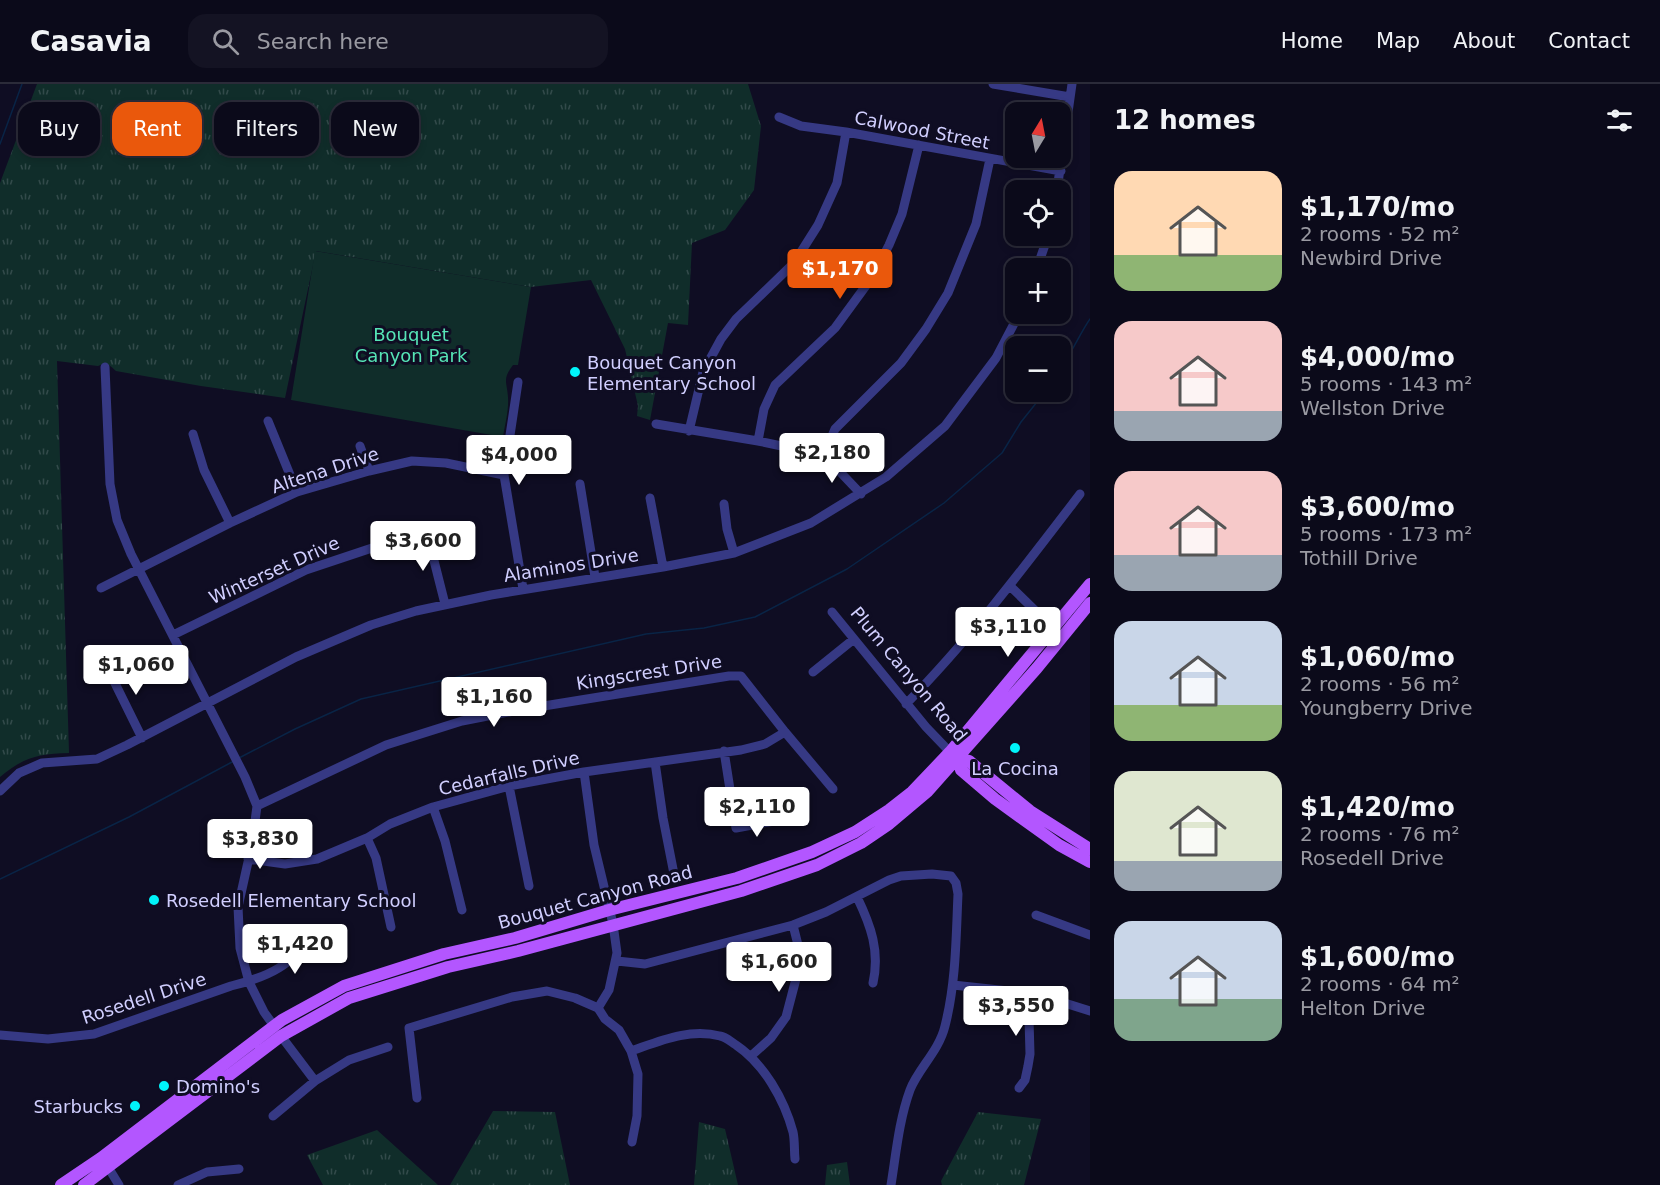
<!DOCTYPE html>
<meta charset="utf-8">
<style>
body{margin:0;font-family:"DejaVu Sans",sans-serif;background:#141323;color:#f1f3f6;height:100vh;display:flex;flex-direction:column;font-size:22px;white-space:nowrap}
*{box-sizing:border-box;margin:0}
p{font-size:20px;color:#9a9aa2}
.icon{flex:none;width:33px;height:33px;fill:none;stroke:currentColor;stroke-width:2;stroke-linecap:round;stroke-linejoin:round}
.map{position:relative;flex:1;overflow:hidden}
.panel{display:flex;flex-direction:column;background:#0b0a1a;width:570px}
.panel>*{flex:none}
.banner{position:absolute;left:18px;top:18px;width:570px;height:54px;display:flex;gap:12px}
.needle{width:39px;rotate:10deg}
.buttons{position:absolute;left:1005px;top:18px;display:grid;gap:12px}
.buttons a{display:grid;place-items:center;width:66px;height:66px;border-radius:12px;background:#0b0a1a;box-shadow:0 3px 9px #0003,0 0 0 2px #2b2b39;font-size:30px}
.price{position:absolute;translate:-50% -51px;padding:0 14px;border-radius:6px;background:#fff;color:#222;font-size:20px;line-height:39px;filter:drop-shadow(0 2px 3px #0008)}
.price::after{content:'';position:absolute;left:50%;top:36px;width:18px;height:14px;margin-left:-9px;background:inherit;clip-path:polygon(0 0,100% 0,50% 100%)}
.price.on{background:#ea580c;color:#fff}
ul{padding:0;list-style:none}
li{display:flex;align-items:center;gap:18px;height:150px;padding:0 24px}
li span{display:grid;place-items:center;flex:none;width:168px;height:120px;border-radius:18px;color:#555}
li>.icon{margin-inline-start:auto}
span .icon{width:72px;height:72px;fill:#fffc;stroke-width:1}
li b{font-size:26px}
h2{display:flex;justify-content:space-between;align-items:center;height:72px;padding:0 24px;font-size:26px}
.pill{padding:0 21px;border-radius:18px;background:#0b0a1a;box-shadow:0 3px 9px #0003,0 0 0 2px #2b2b39;font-size:21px;line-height:54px}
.pill.on{background:#ea580c;color:#fff}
header{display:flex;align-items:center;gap:36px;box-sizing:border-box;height:84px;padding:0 30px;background:#0b0a1a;border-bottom:2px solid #2b2b39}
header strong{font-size:28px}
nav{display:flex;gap:33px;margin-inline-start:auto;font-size:21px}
.search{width:420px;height:54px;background:#141323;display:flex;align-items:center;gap:15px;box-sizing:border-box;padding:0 21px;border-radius:18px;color:#9a9aa2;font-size:22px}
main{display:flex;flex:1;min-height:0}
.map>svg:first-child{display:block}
.grass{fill:url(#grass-tufts)}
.green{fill:#102d2a}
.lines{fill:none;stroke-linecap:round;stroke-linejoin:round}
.stream{stroke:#092446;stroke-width:1.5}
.minor{stroke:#363984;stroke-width:9}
.major{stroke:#b356ff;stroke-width:12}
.poi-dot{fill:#00f4fa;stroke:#0f0d23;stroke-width:2}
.labels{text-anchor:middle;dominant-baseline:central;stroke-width:6;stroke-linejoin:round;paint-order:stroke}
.street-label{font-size:18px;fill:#d1cfff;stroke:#0f0d23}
.park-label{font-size:18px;fill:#56e4b6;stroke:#0f0d23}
.poi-label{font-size:18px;fill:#d1cfff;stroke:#0f0d23;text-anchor:start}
</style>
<header>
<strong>Casavia</strong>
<div class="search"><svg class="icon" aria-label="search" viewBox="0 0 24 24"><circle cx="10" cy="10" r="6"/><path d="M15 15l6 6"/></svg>Search here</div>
<nav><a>Home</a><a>Map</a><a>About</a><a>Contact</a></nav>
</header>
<main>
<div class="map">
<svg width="1090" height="1101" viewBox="0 0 1090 1101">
<defs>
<pattern id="grass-tufts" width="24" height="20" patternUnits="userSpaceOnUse" patternTransform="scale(1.5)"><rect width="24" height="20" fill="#102d2a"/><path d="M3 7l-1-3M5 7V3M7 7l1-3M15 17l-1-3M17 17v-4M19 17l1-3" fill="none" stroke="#324a4a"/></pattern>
</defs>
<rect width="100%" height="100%" fill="#0f0d23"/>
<path class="grass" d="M37 0H748L761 42 754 106 725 146 692 159 688 241 668 239 650 336 637 332 638 322 625 265 591 196 531 203 316 167 285 314 201 302 116 287C111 282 106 277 98 282L57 277 69 669C38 670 24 673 0 693V99Z
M493 1027 555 1028 570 1101H450Z
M978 1028 1041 1035 1024 1101H942L941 1097Z
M699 1038 725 1045 738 1101H694Z
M377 1046 438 1101H323L307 1071Z
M847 1078 850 1101H825L827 1081Z"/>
<path class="green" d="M315 167 531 203 518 281H513C502 296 507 297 508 313 509 326 505 340 503 353L291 316Z"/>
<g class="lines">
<path class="stream" d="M0 60 22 0
M1060 285C1072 269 1079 251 1090 235
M239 674 295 645 361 615 646 550 704 544 755 533 847 485 944 419 1002 369 1021 338 1045 308
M0 795 129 733 232 678"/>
<path class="minor" d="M993 0 1070 13
M779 33 801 42 846 48 1061 87
M1057 106 1072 0
M1037 184 1048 152
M105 283 110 400 117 436 131 470 245 693 257 722 252 760 238 823 240 864 249 898 264 928 274 942
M518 298 504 391 523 505
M268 337 297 408
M656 340 758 357 824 371 861 410
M689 347 703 288 721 255 736 235 794 179 818 141 837 99 846 48
M193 350 204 386 230 439
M758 357 764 325 775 301 835 244 873 192 889 161 902 130 919 61
M360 362 369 387
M824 371 835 345 901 279 926 245 948 209 976 140 990 75
M580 400 595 493
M650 414 663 483
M724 420 727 445 734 469
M1010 502 1053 544
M101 504 230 439 297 408 369 387 412 377 446 379 504 391
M832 528 926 643 950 668
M173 551 306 486 414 450 427 449 445 520
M106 581 142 654
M813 588 854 555
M906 620C970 555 1025 482 1080 410
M724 667 736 744 774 737
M655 678 663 734 674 790
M584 688 594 761 613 840 617 869 609 906 598 924
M509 702 529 802
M0 707 19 689 42 679 97 675 127 661 296 573 371 541 416 527 491 511 663 483 734 469 811 439 886 393 945 342 996 274 1019 230
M257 722 386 661 462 637 519 626 729 592H741L785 648 833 705
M433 723 445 757 462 826
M367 754 376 774 391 843
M248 775 285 780 317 775 367 754 390 740 433 723 509 702 584 688 741 666 765 660 785 648
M857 813C871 842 880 867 873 899
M1036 831 1090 851
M617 877 645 880 793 841 826 828 889 796 901 792 932 790 951 792 956 799 958 810C956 854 956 899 945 942 939 967 918 985 910 1006 899 1036 896 1070 891 1101
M953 901 1036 910 1090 927
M0 951 48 955 94 950 231 902C272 892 288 882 316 850
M281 952 315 997
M631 967C660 957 689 944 720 952 726 953 731 958 736 961 764 980 784 1015 793 1048 795 1057 794 1066 795 1075
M751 972 771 954 786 933 797 891 800 869 793 841
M1019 1004 1025 996 1028 982 1030 970 1029 935 1036 910
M417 1014 409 944 512 913 547 907 575 914 598 924 605 935 619 946 631 967 638 990 637 1032 632 1058
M273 1032 315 997 349 976 388 963
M108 1083 119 1101
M178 1101 207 1088 239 1085"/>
<path class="major" d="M954 671 958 675 961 686 995 715 1059 761 1090 778
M958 675 969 677 1030 727 1090 765
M61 1101 101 1074 282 936 344 902 444 870 515 854 609 826 737 794 812 768 855 748 889 726 912 708 950 668 1090 500
M84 1101 281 952 349 914 448 883 518 867 741 807 817 781 861 759 889 740 927 708 1037 584 1090 519"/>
</g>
<g class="poi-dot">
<circle cx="575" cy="288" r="6"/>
<circle cx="1015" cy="664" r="6"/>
<circle cx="154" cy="816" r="6"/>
<circle cx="164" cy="1002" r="6"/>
<circle cx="135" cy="1022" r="6"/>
</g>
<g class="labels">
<g class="street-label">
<text transform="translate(922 46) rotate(11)">Calwood Street</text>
<text transform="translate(325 386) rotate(-18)">Altena Drive</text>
<text transform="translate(571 481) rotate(-9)">Alaminos Drive</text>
<text transform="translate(274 486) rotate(-24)">Winterset Drive</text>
<text transform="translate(649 588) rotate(-9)">Kingscrest Drive</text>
<text transform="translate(909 590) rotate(50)">Plum Canyon Road</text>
<text transform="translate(509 689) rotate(-13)">Cedarfalls Drive</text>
<text transform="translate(595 813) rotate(-15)">Bouquet Canyon Road</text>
<text transform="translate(144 914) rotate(-18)">Rosedell Drive</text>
</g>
<g class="park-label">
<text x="411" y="250">Bouquet<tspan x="411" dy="21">Canyon Park</tspan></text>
</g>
<g class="poi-label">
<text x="587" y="278">Bouquet Canyon<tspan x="587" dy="21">Elementary School</tspan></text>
<text x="1015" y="684" text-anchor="middle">La Cocina</text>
<text x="166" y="816">Rosedell Elementary School</text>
<text x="176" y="1002">Domino's</text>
<text x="123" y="1022" text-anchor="end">Starbucks</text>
</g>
</g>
</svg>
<div class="buttons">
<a><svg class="needle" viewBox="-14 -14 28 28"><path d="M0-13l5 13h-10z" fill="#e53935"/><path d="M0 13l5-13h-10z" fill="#9a9aa2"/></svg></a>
<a><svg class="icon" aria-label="locate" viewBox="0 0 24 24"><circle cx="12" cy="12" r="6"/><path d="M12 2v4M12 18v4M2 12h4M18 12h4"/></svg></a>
<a>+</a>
<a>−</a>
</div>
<b class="price on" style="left:840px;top:216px">$1,170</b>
<b class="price" style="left:832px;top:400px">$2,180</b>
<b class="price" style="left:519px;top:402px">$4,000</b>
<b class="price" style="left:423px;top:488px">$3,600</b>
<b class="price" style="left:1008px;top:574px">$3,110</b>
<b class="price" style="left:136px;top:612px">$1,060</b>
<b class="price" style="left:494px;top:644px">$1,160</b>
<b class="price" style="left:757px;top:754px">$2,110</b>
<b class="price" style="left:260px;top:786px">$3,830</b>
<b class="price" style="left:295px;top:891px">$1,420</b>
<b class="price" style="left:779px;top:909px">$1,600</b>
<b class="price" style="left:1016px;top:953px">$3,550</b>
<div class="banner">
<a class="pill">Buy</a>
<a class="pill on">Rent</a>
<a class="pill">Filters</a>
<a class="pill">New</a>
</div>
</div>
<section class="panel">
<h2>12 homes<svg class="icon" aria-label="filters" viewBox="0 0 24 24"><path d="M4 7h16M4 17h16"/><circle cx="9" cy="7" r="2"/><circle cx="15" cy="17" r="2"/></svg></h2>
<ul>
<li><span style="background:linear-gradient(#ffd9b3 70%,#8fb573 0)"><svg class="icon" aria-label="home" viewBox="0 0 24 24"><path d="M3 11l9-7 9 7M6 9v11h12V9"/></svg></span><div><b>$1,170/mo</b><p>2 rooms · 52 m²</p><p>Newbird Drive</p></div></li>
<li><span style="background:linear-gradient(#f6c9c9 75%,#9aa5b1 0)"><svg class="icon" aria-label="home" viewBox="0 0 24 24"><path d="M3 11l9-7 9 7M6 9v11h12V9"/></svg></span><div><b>$4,000/mo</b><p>5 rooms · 143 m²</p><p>Wellston Drive</p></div></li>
<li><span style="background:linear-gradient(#f6c9c9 70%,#9aa5b1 0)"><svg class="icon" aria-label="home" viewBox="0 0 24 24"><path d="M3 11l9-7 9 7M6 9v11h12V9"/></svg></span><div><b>$3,600/mo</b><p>5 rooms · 173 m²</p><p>Tothill Drive</p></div></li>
<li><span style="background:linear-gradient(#c9d6e8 70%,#8fb573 0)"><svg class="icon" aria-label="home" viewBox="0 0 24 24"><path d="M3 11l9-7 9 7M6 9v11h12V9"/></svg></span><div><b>$1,060/mo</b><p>2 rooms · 56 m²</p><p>Youngberry Drive</p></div></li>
<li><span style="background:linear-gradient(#dfe7d0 75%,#9aa5b1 0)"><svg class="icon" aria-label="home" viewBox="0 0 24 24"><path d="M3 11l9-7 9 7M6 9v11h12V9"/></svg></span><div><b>$1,420/mo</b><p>2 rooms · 76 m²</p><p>Rosedell Drive</p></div></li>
<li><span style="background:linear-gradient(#c9d6e8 65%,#7fa58c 0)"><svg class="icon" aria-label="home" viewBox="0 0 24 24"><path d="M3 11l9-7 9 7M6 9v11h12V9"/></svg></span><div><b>$1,600/mo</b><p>2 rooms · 64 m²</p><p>Helton Drive</p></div></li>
</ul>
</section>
</main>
